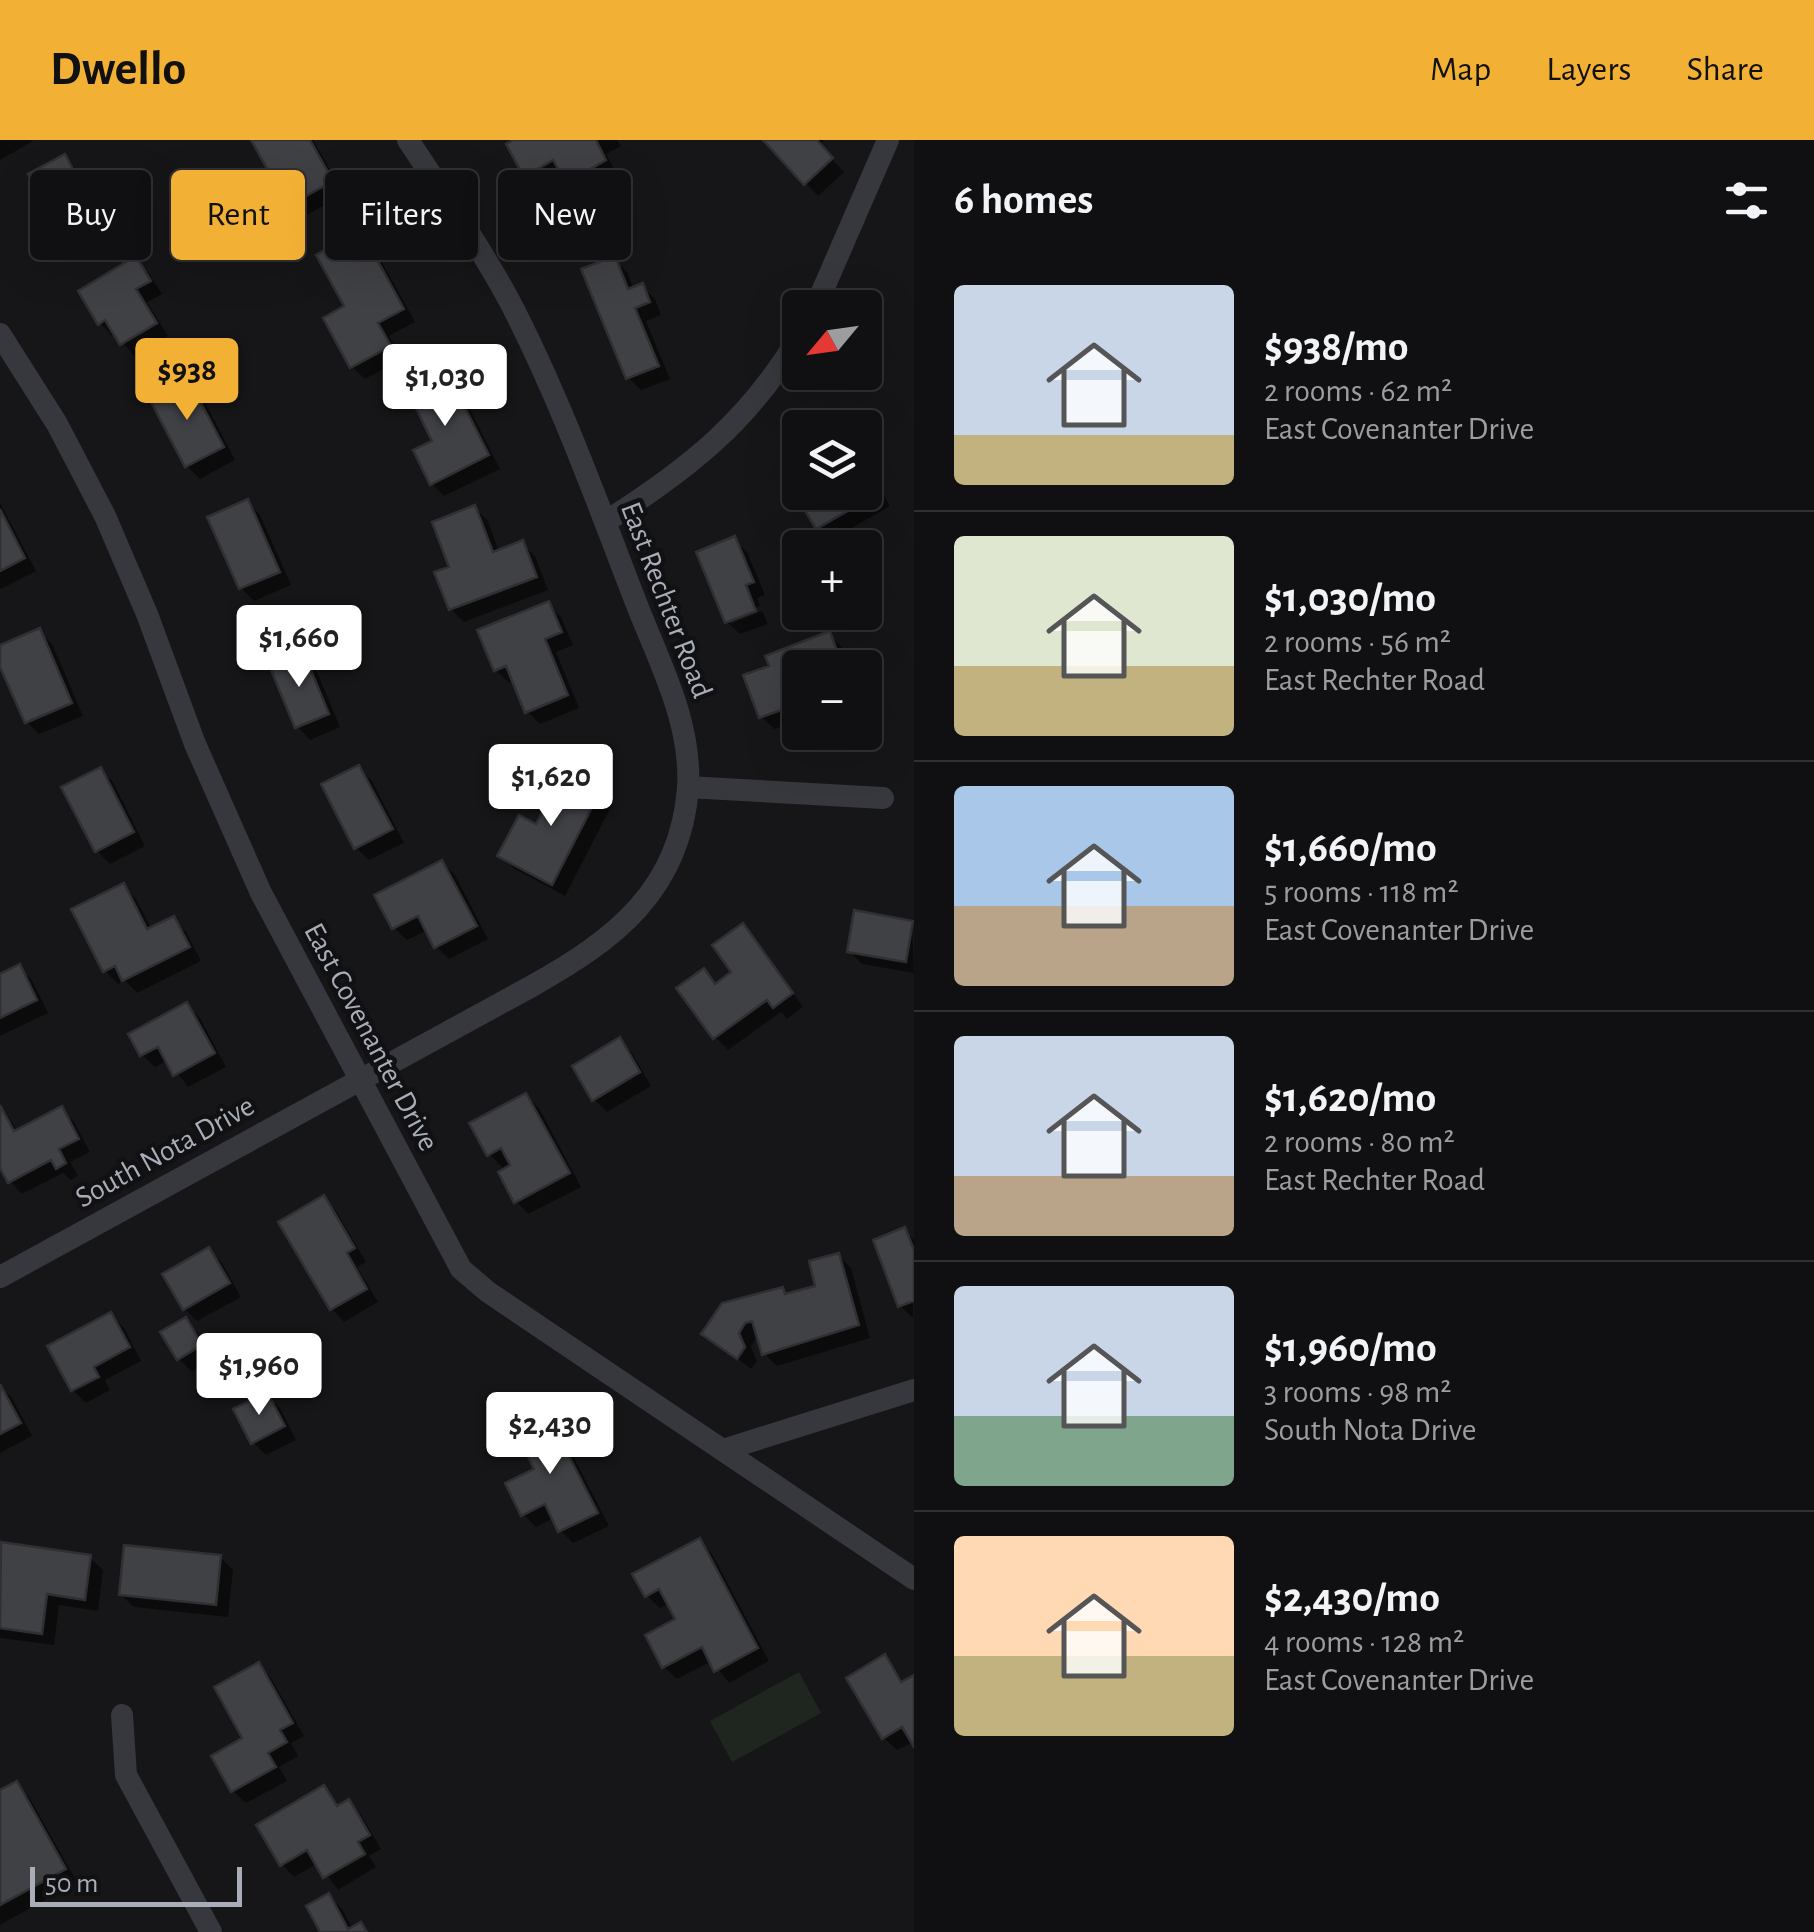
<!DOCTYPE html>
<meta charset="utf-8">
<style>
body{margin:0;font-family:"Alegreya Sans",sans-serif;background:#1e1e20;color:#f1f3f6;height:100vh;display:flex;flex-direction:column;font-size:38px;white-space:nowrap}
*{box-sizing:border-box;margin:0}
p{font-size:32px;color:#9c9d9f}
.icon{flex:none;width:55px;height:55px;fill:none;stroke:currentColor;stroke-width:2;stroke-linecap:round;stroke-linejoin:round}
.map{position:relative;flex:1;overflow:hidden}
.panel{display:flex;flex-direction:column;background:#101012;width:900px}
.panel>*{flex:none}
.banner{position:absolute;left:30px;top:30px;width:732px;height:90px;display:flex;gap:20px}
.needle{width:65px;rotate:241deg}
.tools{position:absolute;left:782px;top:150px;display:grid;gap:20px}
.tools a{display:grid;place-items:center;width:100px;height:100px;border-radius:10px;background:#101012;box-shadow:0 10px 40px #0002,0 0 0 2px #303032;font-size:50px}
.scale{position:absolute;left:30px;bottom:25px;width:212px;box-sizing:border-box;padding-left:10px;border:5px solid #a8adb8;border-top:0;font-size:28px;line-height:35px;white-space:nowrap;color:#a8adb8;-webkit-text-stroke:8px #111113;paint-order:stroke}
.price{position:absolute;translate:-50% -85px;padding:0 22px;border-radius:10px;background:#fff;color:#222;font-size:32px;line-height:65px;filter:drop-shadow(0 2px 5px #0008)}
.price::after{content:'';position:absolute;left:50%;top:60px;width:30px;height:22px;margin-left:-15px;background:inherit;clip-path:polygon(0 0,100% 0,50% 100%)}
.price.active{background:#f2b134;color:#111}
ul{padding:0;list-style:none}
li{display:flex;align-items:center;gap:30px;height:250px;padding:0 40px}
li+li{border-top:2px solid #303032}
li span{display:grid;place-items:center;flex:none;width:280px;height:200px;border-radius:10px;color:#555}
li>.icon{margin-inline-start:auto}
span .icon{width:120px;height:120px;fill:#fffc;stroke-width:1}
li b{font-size:42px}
h2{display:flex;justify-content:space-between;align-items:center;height:120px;padding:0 40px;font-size:42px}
.chip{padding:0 35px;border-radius:10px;background:#101012;box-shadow:0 10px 40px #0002,0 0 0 2px #303032;font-size:35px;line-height:90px}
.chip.active{background:#f2b134;color:#111}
header{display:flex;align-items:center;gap:60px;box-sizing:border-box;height:140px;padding:0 50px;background:#f2b134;color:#111}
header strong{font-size:48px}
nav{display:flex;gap:55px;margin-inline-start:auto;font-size:35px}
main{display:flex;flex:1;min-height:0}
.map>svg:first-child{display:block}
.green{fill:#1e261f}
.shadow{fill:#0007}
.building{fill:#404145;stroke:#303034;stroke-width:2.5}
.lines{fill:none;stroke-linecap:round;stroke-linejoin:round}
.minor{stroke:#37383d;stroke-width:22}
.labels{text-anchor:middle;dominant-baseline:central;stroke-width:9;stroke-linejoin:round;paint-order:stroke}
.street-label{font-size:30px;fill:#a8adb8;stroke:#111113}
</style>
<header>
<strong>Dwello</strong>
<nav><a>Map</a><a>Layers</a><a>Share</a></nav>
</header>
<main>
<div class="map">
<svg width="914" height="1792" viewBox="0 0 914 1792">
<rect width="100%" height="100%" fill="#161618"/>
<path class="green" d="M799 1532 821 1573 732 1622 710 1581Z"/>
<path class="shadow" d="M0 0H32L33 1 0 20Z
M254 0H313L344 54 303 77 290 64Z
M518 0H617L621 6 606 14 617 34 581 55 563 34 539 48 526 35Z
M766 0H824L820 6 844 32 818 56Z
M64 17 77 30 120 111 97 122 84 110 75 93 69 96 56 83Z
M361 93 373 106 415 182 389 196 402 219 365 239 352 227 347 167Z
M136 119 148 132 162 154 147 162 168 196 134 216 116 194 112 196 100 183Z
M614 119 627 132 634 150 642 146 655 159 661 175 646 181 670 239 641 250 628 237Z
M446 233 458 246 500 329 444 356 432 344Z
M188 241 200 253 235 320 200 339 187 326Z
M865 323 890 366 831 400 818 388 798 353 865 352Z
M247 362 260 375 291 445 254 461 241 448Z
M0 363 36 431 1 449 0 448Z
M475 368 488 381 499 412 522 403 535 416 548 450 464 482 451 469 452 428Z
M734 399 747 412 765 455 757 458 760 466 730 478V484L762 471 768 484 740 494 727 482Z
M548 464 561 477 573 505 556 512 579 568 540 584 527 571 515 540 509 543 496 530Z
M39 491 52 504 83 576 39 594 27 582 0 521V508Z
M829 494 842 507 849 528H800V580L774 589 761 576 772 527Z
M302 514 315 527 340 587 310 600 298 587Z
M359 628 372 641 404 703 369 720 356 708Z
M100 630 113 642 145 706 110 724 97 711Z
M600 650 613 663 565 756 513 728 501 715 537 687Z
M442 723 455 735 488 799 449 819 436 806 428 790 407 800 394 788Z
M124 746 136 759 152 790 173 779 186 792 201 821 137 853 125 840 118 844 105 831Z
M912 783 914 833 862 824 849 811Z
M743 786 755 799 803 867 787 879 781 872 728 910 715 897 704 831 717 845 734 833Z
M19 827 32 840 48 873 0 896V837Z
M187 865 200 878 226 927 188 947 168 920 155 927 142 915Z
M619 901 632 913 651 946 607 972 594 959Z
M526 956 539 968 581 1047 528 1074 516 1061 505 1030 489 1014Z
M0 964 18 992 61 969 74 982 90 1012 70 1022 78 1036 71 1040 63 1033 22 1054 10 1041 0 1023Z
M324 1058 336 1071 366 1122 357 1127 378 1162 344 1182 332 1169Z
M905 1090 914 1100 913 1178 900 1166Z
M209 1110 222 1123 241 1157 197 1181 185 1169Z
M838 1115 851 1128 870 1198 777 1226 764 1213 758 1194 751 1207 757 1221 751 1229 705 1194 782 1150 788 1156 818 1147Z
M111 1175 124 1188 141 1221 105 1240 110 1250 86 1263 73 1250Z
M185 1180 198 1193 213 1218 192 1232 179 1219Z
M0 1246 12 1258 32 1296 0 1313Z
M267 1255 280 1268 296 1300 266 1315 253 1302Z
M546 1276 559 1289 609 1386 573 1403 560 1390 554 1378 536 1387 523 1374 537 1331Z
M699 1401 712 1414 769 1521 729 1543 712 1521 677 1539 664 1527 678 1480 669 1463 660 1468 647 1456Z
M4 1405 90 1418 103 1430 98 1471 59 1465 54 1505 0 1498V1431Z
M220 1417 233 1430 228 1477 134 1467 121 1455Z
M884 1517 905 1543 914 1538V1602L897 1610 884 1598Z
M259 1525 271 1538 304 1596 291 1603 298 1616 279 1627 287 1641 246 1663 233 1651Z
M16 1644 29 1657 77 1742 0 1785V1653Z
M324 1648 340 1667 348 1662 361 1675 381 1709 369 1716 376 1727 338 1750 318 1723 294 1737 282 1724Z
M329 1756 342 1769 353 1789 361 1785 368 1792H323Z"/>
<path class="building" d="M251 0H310L333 41 288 66Z
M513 0H596L606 20 566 43 553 20 524 37 506 4Z
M763 0H817L833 18 804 45Z
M65 14 109 97 82 111 65 79 54 85 28 34Z
M361 90 404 169 378 183 391 206 350 228 323 178 344 166 316 115Z
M136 116 151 141 136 149 157 183 120 205 105 180 98 185 78 151Z
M615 116 628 149 643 143 650 162 635 168 659 226 626 239 581 129Z
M446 230 489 315 430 345 413 310 432 301 407 250Z
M188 238 224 307 185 327 149 258Z
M865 329 879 353 816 389 794 352 800 349V352H865Z
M248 359 280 432 239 449 207 377Z
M475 365 493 412 523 400 537 437 449 470 434 432 449 427 432 382Z
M0 369 25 418 0 431Z
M735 396 754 442 746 445 756 471 725 483 696 412Z
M549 461 562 492 545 499 568 555 525 573 506 526 494 531 477 490Z
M40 488 72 563 25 583 0 527V505Z
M830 491 843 528H800V577L795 565 759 578 743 535 769 526 765 516Z
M303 511 329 574 295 588 269 525Z
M359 625 393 689 354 709 321 644Z
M101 627 134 692 95 712 61 647Z
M565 628 602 648 552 745 497 716 519 675 536 684Z
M442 720 477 786 434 808 418 776 392 789 374 755Z
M124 743 147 789 174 776 190 807 122 841 115 826 103 832 71 769Z
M854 770 913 781 906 822 847 812Z
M743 783 793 853 773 868 767 860 713 899 676 848 704 828 715 844 731 832 712 805Z
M20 824 37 860 0 878V834Z
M187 862 215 913 173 936 158 907 140 916 128 894Z
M620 897 640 932 592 961 572 926Z
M526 953 570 1033 514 1063 498 1032 510 1025 501 1008 487 1016 469 983Z
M0 965 14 991 62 966 79 999 59 1009 66 1023 56 1029 51 1020 8 1043 0 1028Z
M324 1055 355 1108 347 1113 367 1149 330 1170 278 1082Z
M905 1087 914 1110V1161L898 1167 873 1100Z
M209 1107 230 1143 183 1170 162 1134Z
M839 1113 859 1185 762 1215 752 1181 745 1183 739 1193 745 1207 737 1219 701 1194 722 1163 783 1147 785 1154 815 1146 809 1121Z
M111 1172 130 1207 94 1227 99 1237 71 1251 47 1206Z
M186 1177 202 1205 177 1220 160 1192Z
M0 1244 21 1283 0 1294Z
M267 1252 285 1286 251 1304 233 1269Z
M547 1273 598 1373 558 1392 545 1364 521 1376 505 1343 534 1329 514 1289Z
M700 1398 758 1508 714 1532 702 1507 662 1528 645 1495 675 1479 659 1449 645 1457 632 1434Z
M1 1402 91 1415 85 1460 47 1454 42 1494 0 1488Z
M124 1405 221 1415 216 1465 119 1455Z
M885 1514 901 1542 914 1535V1607L902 1587 882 1599 846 1538Z
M259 1522 293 1583 280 1590 287 1602 268 1613 276 1627 231 1652 211 1616 242 1598 214 1547Z
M17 1641 66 1729 0 1765V1650Z
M324 1645 337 1666 349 1659 370 1695 358 1702 365 1714 323 1738 307 1710 280 1726 256 1685Z
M329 1753 348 1789 361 1782 367 1792H320L306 1766Z"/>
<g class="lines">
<path class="minor" d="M815 168 888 0
M0 194 57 284 105 376 147 474 195 604 261 753 461 1129 488 1152 914 1439
M605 382C687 330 750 281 800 195
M688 647 883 658
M0 1137 532 846C614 800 680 751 688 648 692 581 658 520 635 460 596 359 559 256 509 160 479 105 443 53 408 0
M723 1310 914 1250
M122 1575 126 1635 211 1792"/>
</g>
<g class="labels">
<g class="street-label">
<text transform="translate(666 460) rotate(69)">East Rechter Road</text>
<text transform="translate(371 897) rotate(62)">East Covenanter Drive</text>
<text transform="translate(165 1012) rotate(-29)">South Nota Drive</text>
</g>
</g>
</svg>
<div class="tools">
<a><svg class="needle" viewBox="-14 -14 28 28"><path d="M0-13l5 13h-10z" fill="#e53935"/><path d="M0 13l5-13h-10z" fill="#9c9d9f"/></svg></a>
<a><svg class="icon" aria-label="layers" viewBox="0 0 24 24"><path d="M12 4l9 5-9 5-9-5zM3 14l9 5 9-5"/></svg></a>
<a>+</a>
<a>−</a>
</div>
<div class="scale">50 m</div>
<b class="price active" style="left:187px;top:283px">$938</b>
<b class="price" style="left:445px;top:289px">$1,030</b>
<b class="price" style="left:299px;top:550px">$1,660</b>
<b class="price" style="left:551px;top:689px">$1,620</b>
<b class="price" style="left:259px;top:1278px">$1,960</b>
<b class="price" style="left:550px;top:1337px">$2,430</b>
<div class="banner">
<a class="chip">Buy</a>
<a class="chip active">Rent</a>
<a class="chip">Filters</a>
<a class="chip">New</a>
</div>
</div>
<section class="panel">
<h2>6 homes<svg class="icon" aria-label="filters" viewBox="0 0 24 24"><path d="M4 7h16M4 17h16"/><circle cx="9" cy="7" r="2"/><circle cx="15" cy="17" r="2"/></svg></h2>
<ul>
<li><span style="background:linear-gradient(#c9d6e8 75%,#c2b280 0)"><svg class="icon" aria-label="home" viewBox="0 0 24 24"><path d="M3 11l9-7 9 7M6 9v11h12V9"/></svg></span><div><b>$938/mo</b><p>2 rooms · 62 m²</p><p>East Covenanter Drive</p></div></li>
<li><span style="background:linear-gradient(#dfe7d0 65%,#c2b280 0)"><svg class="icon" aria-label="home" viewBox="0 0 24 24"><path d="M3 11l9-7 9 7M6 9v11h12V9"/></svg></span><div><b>$1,030/mo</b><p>2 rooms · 56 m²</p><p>East Rechter Road</p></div></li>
<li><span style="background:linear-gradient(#a9c7e8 60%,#b9a48a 0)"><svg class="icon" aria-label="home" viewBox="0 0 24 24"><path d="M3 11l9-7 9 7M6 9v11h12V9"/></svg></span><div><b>$1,660/mo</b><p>5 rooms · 118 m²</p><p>East Covenanter Drive</p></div></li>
<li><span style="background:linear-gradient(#c9d6e8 70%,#b9a48a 0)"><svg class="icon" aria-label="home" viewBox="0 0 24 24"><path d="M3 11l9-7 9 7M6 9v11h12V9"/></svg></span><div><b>$1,620/mo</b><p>2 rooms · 80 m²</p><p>East Rechter Road</p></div></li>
<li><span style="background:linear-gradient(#c9d6e8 65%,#7fa58c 0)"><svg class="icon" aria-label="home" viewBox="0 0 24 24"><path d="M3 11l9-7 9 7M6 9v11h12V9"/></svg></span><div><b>$1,960/mo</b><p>3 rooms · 98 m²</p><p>South Nota Drive</p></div></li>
<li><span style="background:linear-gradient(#ffd9b3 60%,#c2b280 0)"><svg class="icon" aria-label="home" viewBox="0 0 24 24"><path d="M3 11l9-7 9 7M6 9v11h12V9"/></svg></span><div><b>$2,430/mo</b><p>4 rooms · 128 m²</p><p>East Covenanter Drive</p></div></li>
</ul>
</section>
</main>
